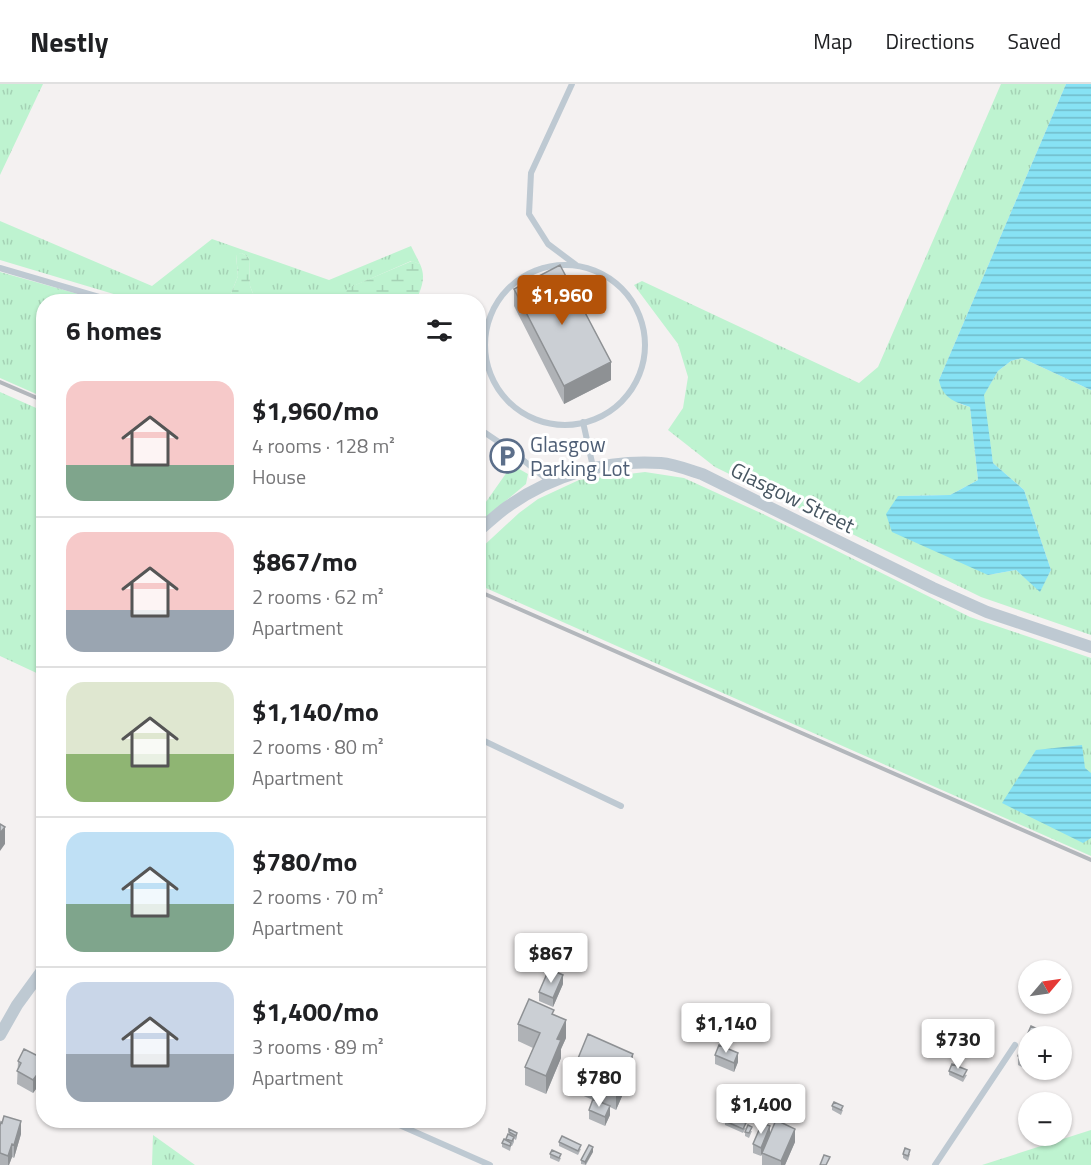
<!DOCTYPE html>
<meta charset="utf-8">
<style>
body{margin:0;font-family:"Titillium Web",sans-serif;background:#f2f2f2;color:#202124;height:100vh;display:flex;flex-direction:column;font-size:22px;white-space:nowrap}
*{box-sizing:border-box;margin:0}
p{font-size:20px;color:#757577}
.icon{flex:none;width:33px;height:33px;fill:none;stroke:currentColor;stroke-width:2;stroke-linecap:round;stroke-linejoin:round}
.map{position:relative;flex:1;overflow:hidden}
.panel{position:absolute;left:36px;top:210px;width:450px;height:834px;display:flex;flex-direction:column;background:#fff;border-radius:24px;box-shadow:0 2px 4px #0004}
.panel>*{flex:none}
.needle{width:39px;rotate:61deg}
.tools{position:absolute;left:1018px;top:876px;display:grid;gap:12px}
.tools a{display:grid;place-items:center;width:54px;height:54px;border-radius:50%;background:#fff;box-shadow:0 2px 4px #0004;font-size:30px}
.price{position:absolute;translate:-50% -51px;padding:0 14px;border-radius:6px;background:#fff;color:#222;font-size:20px;line-height:39px;filter:drop-shadow(0 2px 3px #0008)}
.price::after{content:'';position:absolute;left:50%;top:36px;width:18px;height:14px;margin-left:-9px;background:inherit;clip-path:polygon(0 0,100% 0,50% 100%)}
.price.selected{background:#b45309;color:#fff}
ul{padding:0;list-style:none}
li{display:flex;align-items:center;gap:18px;height:150px;padding:0 30px}
li+li{border-top:2px solid #e0e0e0}
li span{display:grid;place-items:center;flex:none;width:168px;height:120px;border-radius:18px;color:#555}
li>.icon{margin-inline-start:auto}
span .icon{width:72px;height:72px;fill:#fffc;stroke-width:1}
li b{font-size:26px}
h2{display:flex;justify-content:space-between;align-items:center;height:72px;padding:0 30px;font-size:26px}
header{display:flex;align-items:center;gap:36px;box-sizing:border-box;height:84px;padding:0 30px;background:#fff;border-bottom:2px solid #e0e0e0}
header strong{font-size:28px}
nav{display:flex;gap:33px;margin-inline-start:auto;font-size:21px}
.map>svg:first-child{display:block}
.grass{fill:url(#grass-tufts)}
.wetland{fill:url(#wetland-marsh)}
.water{fill:url(#water-rules)}
.lines{fill:none;stroke-linecap:round;stroke-linejoin:round}
.lane{stroke:#bec9d2;stroke-width:6}
.street{stroke:#bec9d2;stroke-width:12}
.rail{stroke:#b3b7bc;stroke-width:4}
.wall{fill:#afb2b6}
.shaded-wall{fill:#8e9194}
.building{fill:#cbcfd4;stroke:#8e9194;stroke-width:1.5}
.labels{text-anchor:middle;dominant-baseline:central;stroke-width:6;stroke-linejoin:round;paint-order:stroke}
.service-label{font-size:21px;fill:#4e5e75;stroke:#fff;text-anchor:start}
.street-label{font-size:21px;fill:#475661;stroke:#fff}
</style>
<header>
<strong>Nestly</strong>
<nav><a>Map</a><a>Directions</a><a>Saved</a></nav>
</header>
<div class="map">
<svg width="1091" height="1081" viewBox="0 0 1091 1081">
<defs>
<pattern id="grass-tufts" width="24" height="20" patternUnits="userSpaceOnUse" patternTransform="scale(1.5)"><rect width="24" height="20" fill="#bef3d0"/><path d="M3 7l-1-3M5 7V3M7 7l1-3M15 17l-1-3M17 17v-4M19 17l1-3" fill="none" stroke="#a5d2b5"/></pattern>
<pattern id="wetland-marsh" width="20" height="14" patternUnits="userSpaceOnUse" patternTransform="scale(1.5)"><rect width="20" height="14" fill="#bef3d0"/><path d="M1 5h8M5 5V1M11 12h8M15 12V8" fill="none" stroke="#a5d2b5"/></pattern>
<pattern id="water-rules" width="6" height="5" patternUnits="userSpaceOnUse" patternTransform="scale(1.5)"><rect width="6" height="5" fill="#87e2f4"/><path d="M0 2.5h6" fill="none" stroke="#70bac9"/></pattern>
</defs>
<rect width="100%" height="100%" fill="#f4f1f1"/>
<path class="grass" d="M0 0H43L0 91Z
M1001 0H1066L939 296 960 320 970 323 978 396 950 411 898 412 988 491 1016 486 1040 507 1051 486 1024 406 993 379 983 312 998 287 1011 277 1022 274 1091 306V551L981 513 715 383 668 346 683 324 688 293 678 260 634 201 642 197 859 299 878 283Z
M0 137 152 202 212 155 329 196 411 162 420 180 411 177 349 204 341 217H256L250 202 249 174 242 169 236 171 238 192 230 212 217 217H137L0 176Z
M0 188 103 217 44 218 43 313 0 294Z
M0 308 43 327V592L0 572Z
M512 381 528 390 526 400 479 439 481 425Z
M645 388 684 394 763 430 970 533 1091 574V772L479 501V466L519 429 538 415 579 396Z
M1091 1046V1081H982Z
M153 1051 195 1081H152Z"/>
<path class="wetland" d="M242 169 249 174 250 202 256 217H217L230 212 238 192 236 170Z
M412 177 420 180C426 193 422 202 417 215L418 217H341L348 204Z"/>
<path class="water" d="M1066 0H1091V306L1022 274 1011 277 998 287 984 311 993 379 1024 406 1051 486 1040 508 1016 486 988 491 892 448 886 430 898 412 950 411 978 396 970 323C954 318 942 313 939 296Z
M1082 661 1085 684 1091 689V754L1083 759 1002 719 1036 666Z"/>
<g class="lines">
<path class="lane" d="M572 0 531 89 529 130 548 160 576 181
M485 261a80 80 0 1 1 160 0a80 80 0 1 1-160 0Z
M0 184 116 218
M583 338 593 383
M478 344 512 367 550 398
M478 654 621 722
M388 1036 490 1081
M935 1081 1015 961"/>
<path class="street" d="M478 447C488 439 497 430 507 423 552 391 606 375 661 379 674 380 689 386 702 390L933 504 987 528 1091 563
M0 951 17 921 44 884"/>
<path class="rail" d="M0 298 44 317
M478 507 1091 776"/>
</g>
<path class="wall" d="M514 205 611 296 564 320 514 222Z
M563 900 553 923 539 917V908Z
M554 931 566 954 561 965V974L546 1010 525 1001V983L533 964 518 957V940Z
M1042 952 1028 986 1018 981V972Z
M715 971 738 978 734 988 715 980Z
M44 975V1010L36 1005 33 1009 17 1000 18 977Z
M633 987 616 1026 610 1023V1031L605 1042 589 1035V1026L593 1016 572 1007V989Z
M949 987 967 991 963 998 949 991Z
M832 1022 843 1026 841 1031 832 1026Z
M725 1037 746 1044 743 1049 725 1041Z
M0 1042 21 1050 14 1074 12 1073 9 1081H0Z
M509 1045 517 1053 516 1056 514 1055V1058L512 1062H511L510 1067 502 1063V1059L506 1056 509 1051Z
M752 1047 749 1054 745 1052V1048Z
M770 1050 795 1058 785 1081H762V1070L761 1072 753 1069V1060Z
M559 1058 581 1065 578 1071 559 1062Z
M593 1068 586 1081 581 1080V1076Z
M550 1070 561 1074 559 1078 550 1074Z
M903 1070H910L908 1077 903 1074Z"/>
<path class="shaded-wall" d="M611 278V296L564 320V302Z
M5 743V760L0 767V749Z
M563 891V900L553 923V914Z
M566 936V954L561 965V974L546 1010V992L557 955Z
M738 969V978L734 988V979Z
M633 970V987L616 1026V1008Z
M36 992V1005L33 1009V996Z
M610 1022V1031L605 1042V1033Z
M21 1037V1050L14 1074V1061Z
M770 1042V1051L761 1072V1064Z
M795 1045V1058L785 1081H781V1077Z
M12 1060V1073L9 1081H8V1072Z
M593 1063V1068L585 1081V1078Z"/>
<path class="building" d="M560 181 611 278 564 302 514 205Z
M0 740 5 743 0 749Z
M549 885 563 891 553 914 539 908Z
M529 915 554 926 552 930 566 936 557 955 561 956 546 992 525 983 540 949 518 940Z
M1031 942 1042 947 1039 952H1029L1028 977 1018 972Z
M588 950 633 970 616 1008 572 989Z
M719 961 738 969 734 979 715 971Z
M24 965 44 975V996L36 992 33 996 17 987 21 979 18 977Z
M952 980 967 986 963 993 949 987Z
M593 1015 610 1022 605 1033 589 1026Z
M834 1018 843 1022 841 1026 832 1022Z
M727 1031 746 1039 743 1045 725 1037Z
M4 1032 21 1037 14 1061 12 1060 8 1072 0 1069V1042L1 1038 2 1039Z
M776 1036 795 1045 781 1077 762 1069Z
M762 1039 770 1042 761 1064 753 1060Z
M748 1041 752 1043 749 1049 745 1048Z
M509 1045 517 1049 516 1052 509 1048Z
M508 1050 514 1053 512 1057 506 1055Z
M562 1052 581 1061 578 1067 559 1058Z
M504 1055 511 1059 510 1062 502 1059Z
M589 1061 593 1063 585 1078 581 1076Z
M905 1064 910 1066 908 1072 903 1070Z
M552 1066 561 1070 559 1074 550 1070Z
M824 1071 830 1073 826 1081H820Z"/>
<defs>
<symbol id="parking-ring" viewBox="-11 -11 22 22"><circle r="9.5" fill="#fff" stroke="#5c6f8a" stroke-width="1.5"/><path d="M-3.5-5.5H1a3.5 3.5 0 0 1 0 7H-1V5.5H-3.5ZM-1-3.4V-.6H.8a1.4 1.4 0 0 0 0-2.8Z" fill="#5c6f8a"/></symbol>
</defs>
<g fill-rule="evenodd">
<use href="#parking-ring" x="488" y="353" width="38" height="38"/>
</g>
<g class="labels">
<g class="service-label">
<text x="530" y="360">Glasgow<tspan x="530" dy="24">Parking Lot</tspan></text>
</g>
<g class="street-label">
<text transform="translate(793 413) rotate(26)">Glasgow Street</text>
</g>
</g>
</svg>
<div class="tools">
<a><svg class="needle" viewBox="-14 -14 28 28"><path d="M0-13l5 13h-10z" fill="#e53935"/><path d="M0 13l5-13h-10z" fill="#757577"/></svg></a>
<a>+</a>
<a>−</a>
</div>
<b class="price selected" style="left:562px;top:242px">$1,960</b>
<b class="price" style="left:551px;top:900px">$867</b>
<b class="price" style="left:726px;top:970px">$1,140</b>
<b class="price" style="left:958px;top:986px">$730</b>
<b class="price" style="left:599px;top:1024px">$780</b>
<b class="price" style="left:761px;top:1051px">$1,400</b>
<section class="panel">
<h2>6 homes<svg class="icon" aria-label="filters" viewBox="0 0 24 24"><path d="M4 7h16M4 17h16"/><circle cx="9" cy="7" r="2"/><circle cx="15" cy="17" r="2"/></svg></h2>
<ul>
<li><span style="background:linear-gradient(#f6c9c9 70%,#7fa58c 0)"><svg class="icon" aria-label="home" viewBox="0 0 24 24"><path d="M3 11l9-7 9 7M6 9v11h12V9"/></svg></span><div><b>$1,960/mo</b><p>4 rooms · 128 m²</p><p>House</p></div></li>
<li><span style="background:linear-gradient(#f6c9c9 65%,#9aa5b1 0)"><svg class="icon" aria-label="home" viewBox="0 0 24 24"><path d="M3 11l9-7 9 7M6 9v11h12V9"/></svg></span><div><b>$867/mo</b><p>2 rooms · 62 m²</p><p>Apartment</p></div></li>
<li><span style="background:linear-gradient(#dfe7d0 60%,#8fb573 0)"><svg class="icon" aria-label="home" viewBox="0 0 24 24"><path d="M3 11l9-7 9 7M6 9v11h12V9"/></svg></span><div><b>$1,140/mo</b><p>2 rooms · 80 m²</p><p>Apartment</p></div></li>
<li><span style="background:linear-gradient(#bfe0f5 60%,#7fa58c 0)"><svg class="icon" aria-label="home" viewBox="0 0 24 24"><path d="M3 11l9-7 9 7M6 9v11h12V9"/></svg></span><div><b>$780/mo</b><p>2 rooms · 70 m²</p><p>Apartment</p></div></li>
<li><span style="background:linear-gradient(#c9d6e8 60%,#9aa5b1 0)"><svg class="icon" aria-label="home" viewBox="0 0 24 24"><path d="M3 11l9-7 9 7M6 9v11h12V9"/></svg></span><div><b>$1,400/mo</b><p>3 rooms · 89 m²</p><p>Apartment</p></div></li>
</ul>
</section>
</div>
